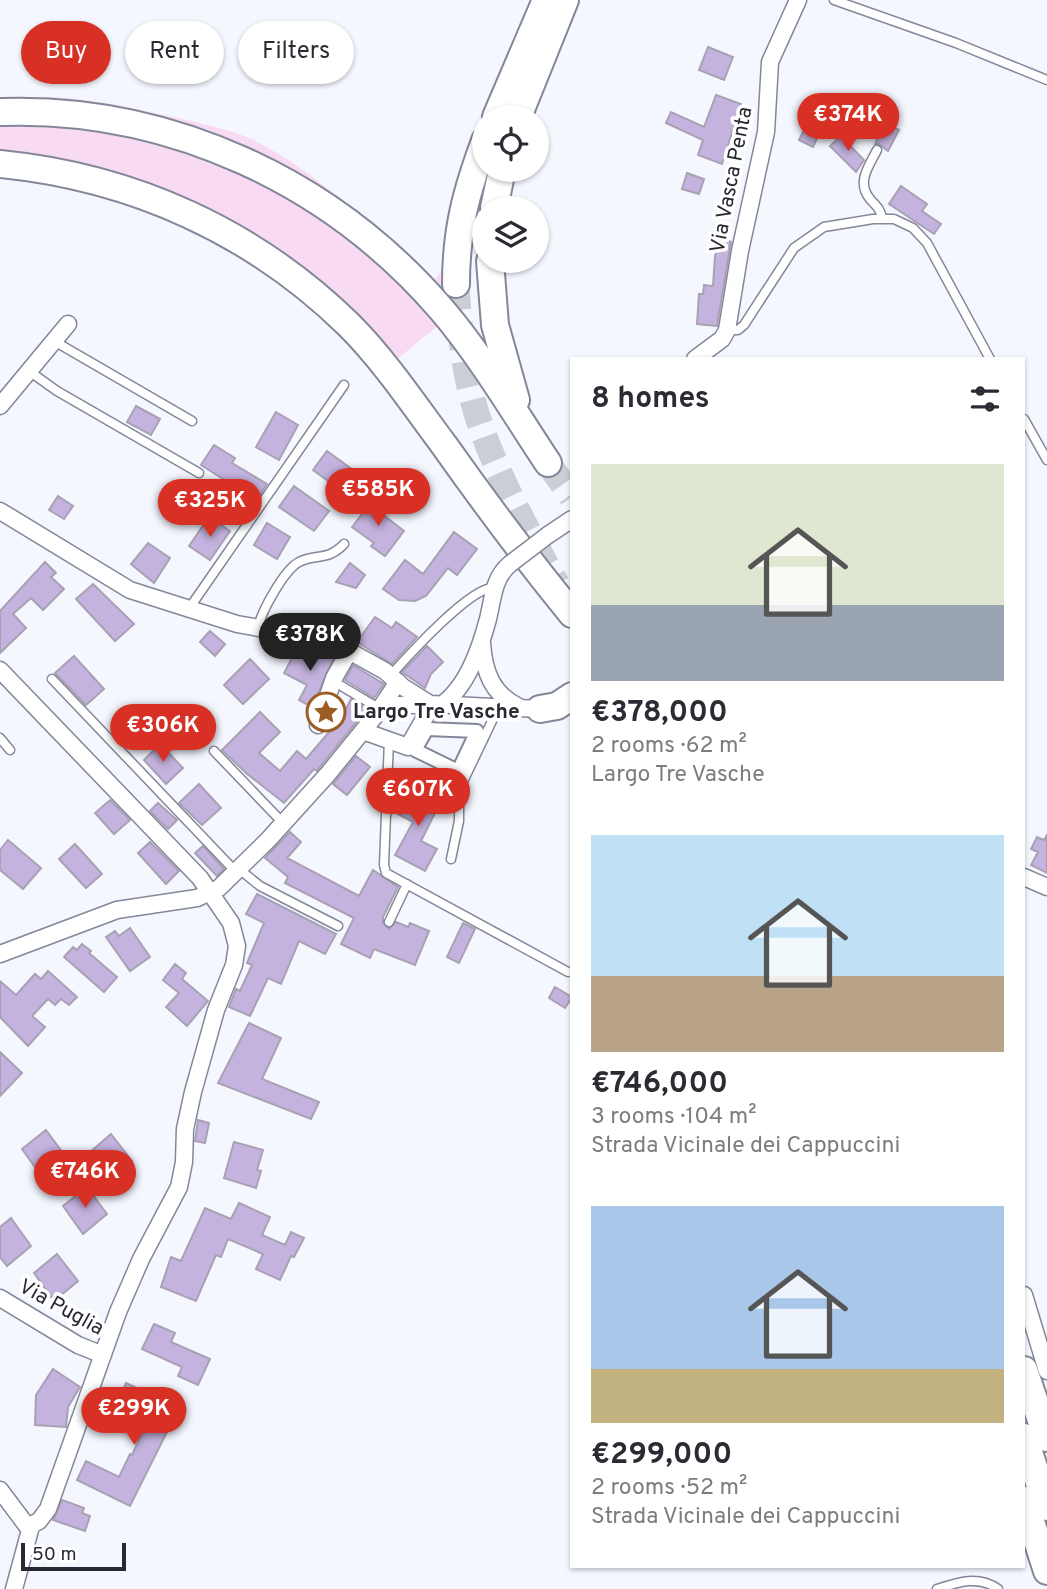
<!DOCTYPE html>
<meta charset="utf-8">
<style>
body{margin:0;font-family:Overpass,sans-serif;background:#f7f7f7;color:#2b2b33;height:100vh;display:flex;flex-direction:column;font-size:26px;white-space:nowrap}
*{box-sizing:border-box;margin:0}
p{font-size:23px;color:#7c7c81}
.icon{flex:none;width:38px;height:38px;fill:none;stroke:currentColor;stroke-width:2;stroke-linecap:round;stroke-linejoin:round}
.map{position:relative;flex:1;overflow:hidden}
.sheet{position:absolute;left:570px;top:357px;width:455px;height:1211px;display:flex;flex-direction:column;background:#fff;border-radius:0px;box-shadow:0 2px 5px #0004}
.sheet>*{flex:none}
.guide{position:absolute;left:21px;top:21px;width:444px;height:63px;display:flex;gap:14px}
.controls{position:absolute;left:472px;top:105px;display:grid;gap:14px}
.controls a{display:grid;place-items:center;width:77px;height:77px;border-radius:50%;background:#fff;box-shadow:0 2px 5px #0004;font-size:35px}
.scale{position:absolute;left:21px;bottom:18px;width:105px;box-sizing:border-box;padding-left:7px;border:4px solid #282a32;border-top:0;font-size:19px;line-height:24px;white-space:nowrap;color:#282a32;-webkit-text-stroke:5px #fff;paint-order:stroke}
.price{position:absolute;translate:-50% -60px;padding:0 16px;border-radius:24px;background:#d93025;color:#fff;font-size:23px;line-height:46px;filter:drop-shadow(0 2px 4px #0008)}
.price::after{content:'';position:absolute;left:50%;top:42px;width:21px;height:16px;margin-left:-10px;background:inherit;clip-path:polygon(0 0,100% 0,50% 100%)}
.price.current{background:#222;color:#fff}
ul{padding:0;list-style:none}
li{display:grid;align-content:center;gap:14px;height:371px;padding:0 21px}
li span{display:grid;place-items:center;height:217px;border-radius:0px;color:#555}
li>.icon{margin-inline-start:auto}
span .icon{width:126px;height:126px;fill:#fffc;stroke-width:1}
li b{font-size:30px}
h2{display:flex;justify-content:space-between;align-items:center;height:84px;padding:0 21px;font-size:30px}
.tag{padding:0 24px;border-radius:32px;background:#fff;box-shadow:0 2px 5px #0004;font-size:24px;line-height:63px}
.tag.current{background:#d93025;color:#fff}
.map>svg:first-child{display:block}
.green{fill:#f8dbf3}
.building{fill:#c4b3df;stroke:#a8a1b4;stroke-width:2}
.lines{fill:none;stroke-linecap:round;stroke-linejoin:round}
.trunk-tunnel{stroke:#ccced6;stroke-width:26;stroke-dasharray:26 13;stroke-linecap:butt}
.service-casing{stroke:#838799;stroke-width:11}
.pedestrian-casing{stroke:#838799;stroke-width:16}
.minor-casing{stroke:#838799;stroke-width:19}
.trunk-casing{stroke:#838799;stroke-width:30}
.service{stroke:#fff;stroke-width:8}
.pedestrian{stroke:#fff;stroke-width:12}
.minor{stroke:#fff;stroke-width:16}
.trunk{stroke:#fff;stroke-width:26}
.minor-bridge-casing{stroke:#838799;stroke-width:19;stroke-linecap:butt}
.minor-bridge{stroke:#fff;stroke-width:16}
.labels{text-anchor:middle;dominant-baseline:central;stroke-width:7;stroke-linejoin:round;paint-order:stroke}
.street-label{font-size:21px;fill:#282a32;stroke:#fff}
.poi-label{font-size:21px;font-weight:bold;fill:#282a32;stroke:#fff;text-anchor:start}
</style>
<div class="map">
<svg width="1047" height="1589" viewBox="0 0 1047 1589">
<rect width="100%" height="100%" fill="#f5f7ff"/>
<path class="green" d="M51 97C96 99 138 109 182 119 209 125 238 131 263 145 323 177 382 236 433 281L447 265V285L424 306 440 324 396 360 351 342 288 283 208 234 112 194 0 175V99Z"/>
<path class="building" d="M708 47 733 57 724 80 699 70Z
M716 95 741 104 722 164 698 155 703 140 666 123 671 112 704 127Z
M809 120 823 126 813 147 799 140Z
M885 123 899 130 888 151 879 144H875Z
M841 136 864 160 856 172 830 146Z
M687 173 704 179 699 194 682 189Z
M901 186 927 204 922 211 941 224 934 234 889 204Z
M721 238 731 242 717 326 697 324 699 294H703L704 285 713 286 715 256Z
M136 406 160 419 151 435 127 422Z
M276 412 298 425 279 460 256 447Z
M214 445 235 458 232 463 267 484 254 504 234 492 237 488 201 465Z
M327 451 360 475 346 494 313 470Z
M294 486 329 511 314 531 279 507Z
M58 496 73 506 64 519 49 510Z
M373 500 385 509 382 514 404 531 385 556 371 546 374 543 352 527Z
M209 517 230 531 210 560 189 546Z
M267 523 290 537 277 559 254 545Z
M454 532 477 549 457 575 448 568 426 596 415 601 399 600 383 589 405 560 423 574Z
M148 543 170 558 154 583 131 564Z
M45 562 56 573 51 577 64 589 43 610 31 598 13 614 26 628 0 653V611Z
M350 563 365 575 356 588 336 582Z
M93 584 134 624 115 641 76 599Z
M375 617 392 628 396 622 417 637 392 664 357 642Z
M210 631 225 644 215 656 200 642Z
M427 646 443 662 431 674 425 688 402 672Z
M310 648 335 655 312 707 299 700 307 685 284 673 294 654 304 659Z
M74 656 104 689 86 705 55 673Z
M250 659 269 679 243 704 224 685Z
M353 665 384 684 374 698 345 680Z
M351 699 367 709 319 768 317 771 314 769 284 803 246 773 222 750 260 712 280 732 259 753 280 771 297 751 306 759 342 717Z
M160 744 183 768 166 784 144 760Z
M356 756 370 767 347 795 333 784Z
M199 784 221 808 202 825 179 803Z
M412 787 441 801 421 841 437 849 425 871 395 855 413 822 398 814Z
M110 800 130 820 114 834 95 813Z
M158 803 177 820 168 829 150 811Z
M290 832 301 842 287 858 359 896 373 870 398 887 383 917V923L389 929 396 922 408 927 410 923 429 931 415 965 374 949 370 958 341 944 354 918 285 883 288 877 265 858Z
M1047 835V873L1031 865 1038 852 1031 849 1037 837 1044 840Z
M8 840 41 868 23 889 0 870V850Z
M150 842 179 871 166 884 138 853Z
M75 844 102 874 86 888 59 859Z
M203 846 224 869 217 876 195 853Z
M257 894 336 934 325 954 299 941 281 984 268 978 250 1016 229 1007 236 989 240 991 252 965 247 963 264 923 246 914Z
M463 923 475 929 459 963 447 957Z
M130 928 150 957 130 971 106 937 115 931 119 936Z
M82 944 91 951 89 953 117 977 104 992 64 957 73 947 77 950Z
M175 964 186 973 182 979 208 1001 187 1026 166 1007 179 993 163 980Z
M48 971 77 997 69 1005 61 999 55 1005 48 999 32 1016 45 1027 28 1046 0 1017V981L16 995 35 974 41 979Z
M555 987 572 997 565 1008 549 998Z
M249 1023 281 1038 262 1079 319 1102 311 1119 218 1083Z
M0 1052 22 1073 0 1096Z
M198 1120 209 1123 205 1143 195 1141Z
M46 1130 66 1157 42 1177 22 1149Z
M111 1134 132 1161 108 1181 88 1154Z
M234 1142 263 1150 257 1170 261 1171 256 1188 224 1178Z
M87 1187 107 1214 83 1234 63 1206Z
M239 1203 270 1217 262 1235 285 1245 291 1232 304 1238 294 1257 291 1256 280 1280 256 1269 263 1254 228 1239 221 1257 216 1255 196 1301 161 1287 171 1257 181 1261 205 1208 231 1219Z
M11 1218 31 1246 7 1266 0 1257V1227Z
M57 1254 78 1281 54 1301 34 1273Z
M154 1324 175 1333 171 1342 210 1359 198 1385 178 1376 182 1367 142 1349Z
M53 1369 80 1387 68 1407 66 1427 35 1425 36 1395Z
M126 1383 179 1408 130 1506 77 1480 86 1461 119 1477 130 1454 132 1455 149 1418 117 1403Z
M62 1500 84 1508 82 1513 90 1516 85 1531 53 1520Z"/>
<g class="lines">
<path class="trunk-tunnel" d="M456 284C460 330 464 377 479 421 498 477 528 532 557 584
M548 463 572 497"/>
<defs>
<path id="service" d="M834 0 956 43 1047 80
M877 150C869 166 856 182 870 199 876 206 880 208 882 218
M727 330H738L744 325 794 248 824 227 873 219H894L913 228 927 243 990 359
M54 341 192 421
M29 371 57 391 199 473
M1024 419 1047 460
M188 610 344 385
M258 628C261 612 284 570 299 562 316 553 327 562 344 544
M391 675C407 657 472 585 494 588
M52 679 236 872
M333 681 380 709
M0 738 10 750
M389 740 384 865 386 873 568 972
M214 751 283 823
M451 859 459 821V790L492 721 493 707
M239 869 260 886 338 926
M389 922 407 884
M937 1589C958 1582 979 1575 998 1589"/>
<path id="pedestrian" d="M427 729 477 731 458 771 415 750Z"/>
<path id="minor" d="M695 359 722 339 727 330 740 251 766 132 770 62 798 0
M0 406 68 324
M0 511 130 590 237 624 331 641 385 671 403 687 430 704 540 709
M548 535 572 519
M482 643C484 672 492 694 519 707
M0 670 200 878 231 923 237 946 234 965 216 1010 193 1092 185 1129 184 1162 179 1187 141 1259 118 1312 48 1509 39 1521 29 1526
M440 706C467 688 480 649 488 619 493 599 493 578 510 564
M318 725 334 678 350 650
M363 731 408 747 432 705H383
M1024 877 1047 887
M0 954 117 910 197 898 219 888 268 840 327 775 375 716 398 682
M1024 1295 1047 1371
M0 1298 78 1345 103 1355
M0 1490 30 1530 14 1589"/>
<path id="trunk" d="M0 112C170 106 332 182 442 310 482 357 514 412 548 463
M496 117 546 0
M518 117 565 0
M0 164C132 177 253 231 349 325 385 361 414 405 444 445 485 503 527 559 572 614
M494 208 502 170
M490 261 495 325 516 400
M456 284C456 230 466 192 485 141
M540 709 557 706 572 696
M1024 1370 1047 1438
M1024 1437 1047 1507
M1024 1500 1047 1571"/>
</defs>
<use href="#service" class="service-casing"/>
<use href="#pedestrian" class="pedestrian-casing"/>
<use href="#minor" class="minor-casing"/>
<use href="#trunk" class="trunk-casing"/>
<use href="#service" class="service"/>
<use href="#pedestrian" class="pedestrian"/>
<use href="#minor" class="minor"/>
<use href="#trunk" class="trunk"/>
<defs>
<path id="minor-bridge" d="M510 564 548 535"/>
</defs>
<use href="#minor-bridge" class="minor-bridge-casing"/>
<use href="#minor-bridge" class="minor-bridge"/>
</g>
<defs>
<symbol id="sight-ring" viewBox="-11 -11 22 22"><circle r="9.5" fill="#fff" stroke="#9c5d25" stroke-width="1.5"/><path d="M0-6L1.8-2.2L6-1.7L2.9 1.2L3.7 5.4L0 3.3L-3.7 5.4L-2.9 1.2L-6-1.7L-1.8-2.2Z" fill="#9c5d25"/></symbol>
</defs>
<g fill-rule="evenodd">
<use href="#sight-ring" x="304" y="690" width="44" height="44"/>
</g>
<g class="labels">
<g class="street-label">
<text transform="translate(732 180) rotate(-79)">Via Vasca Penta</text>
<text transform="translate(61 1308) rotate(29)">Via Puglia</text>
</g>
<g class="poi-label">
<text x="353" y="712">Largo Tre Vasche</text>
</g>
</g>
</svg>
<div class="controls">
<a><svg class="icon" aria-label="locate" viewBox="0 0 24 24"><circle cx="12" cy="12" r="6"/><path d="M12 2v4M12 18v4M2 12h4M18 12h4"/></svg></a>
<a><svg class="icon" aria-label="layers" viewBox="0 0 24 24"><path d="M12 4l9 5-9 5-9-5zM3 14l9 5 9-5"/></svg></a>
</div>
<div class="scale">50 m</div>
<b class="price" style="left:848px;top:153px">€374K</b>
<b class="price" style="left:378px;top:528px">€585K</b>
<b class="price" style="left:210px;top:539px">€325K</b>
<b class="price current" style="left:310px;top:673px">€378K</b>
<b class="price" style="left:163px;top:764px">€306K</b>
<b class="price" style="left:418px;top:828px">€607K</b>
<b class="price" style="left:85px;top:1210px">€746K</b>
<b class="price" style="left:134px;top:1447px">€299K</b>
<div class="guide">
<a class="tag current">Buy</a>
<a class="tag">Rent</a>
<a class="tag">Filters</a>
</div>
<section class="sheet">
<h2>8 homes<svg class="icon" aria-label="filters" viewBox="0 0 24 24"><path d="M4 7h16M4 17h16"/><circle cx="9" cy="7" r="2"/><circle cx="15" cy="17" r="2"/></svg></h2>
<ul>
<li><span style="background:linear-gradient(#dfe7d0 65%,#9aa5b1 0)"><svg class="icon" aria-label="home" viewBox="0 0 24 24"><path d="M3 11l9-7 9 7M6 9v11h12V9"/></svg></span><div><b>€378,000</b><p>2 rooms · 62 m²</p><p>Largo Tre Vasche</p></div></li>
<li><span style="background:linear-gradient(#bfe0f5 65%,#b9a48a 0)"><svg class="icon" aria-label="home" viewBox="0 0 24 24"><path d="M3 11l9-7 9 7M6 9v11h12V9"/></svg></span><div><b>€746,000</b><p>3 rooms · 104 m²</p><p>Strada Vicinale dei Cappuccini</p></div></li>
<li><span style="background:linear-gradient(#a9c7e8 75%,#c2b280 0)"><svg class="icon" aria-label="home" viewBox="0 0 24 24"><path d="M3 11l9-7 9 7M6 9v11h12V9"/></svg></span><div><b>€299,000</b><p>2 rooms · 52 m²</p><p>Strada Vicinale dei Cappuccini</p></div></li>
</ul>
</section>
</div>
